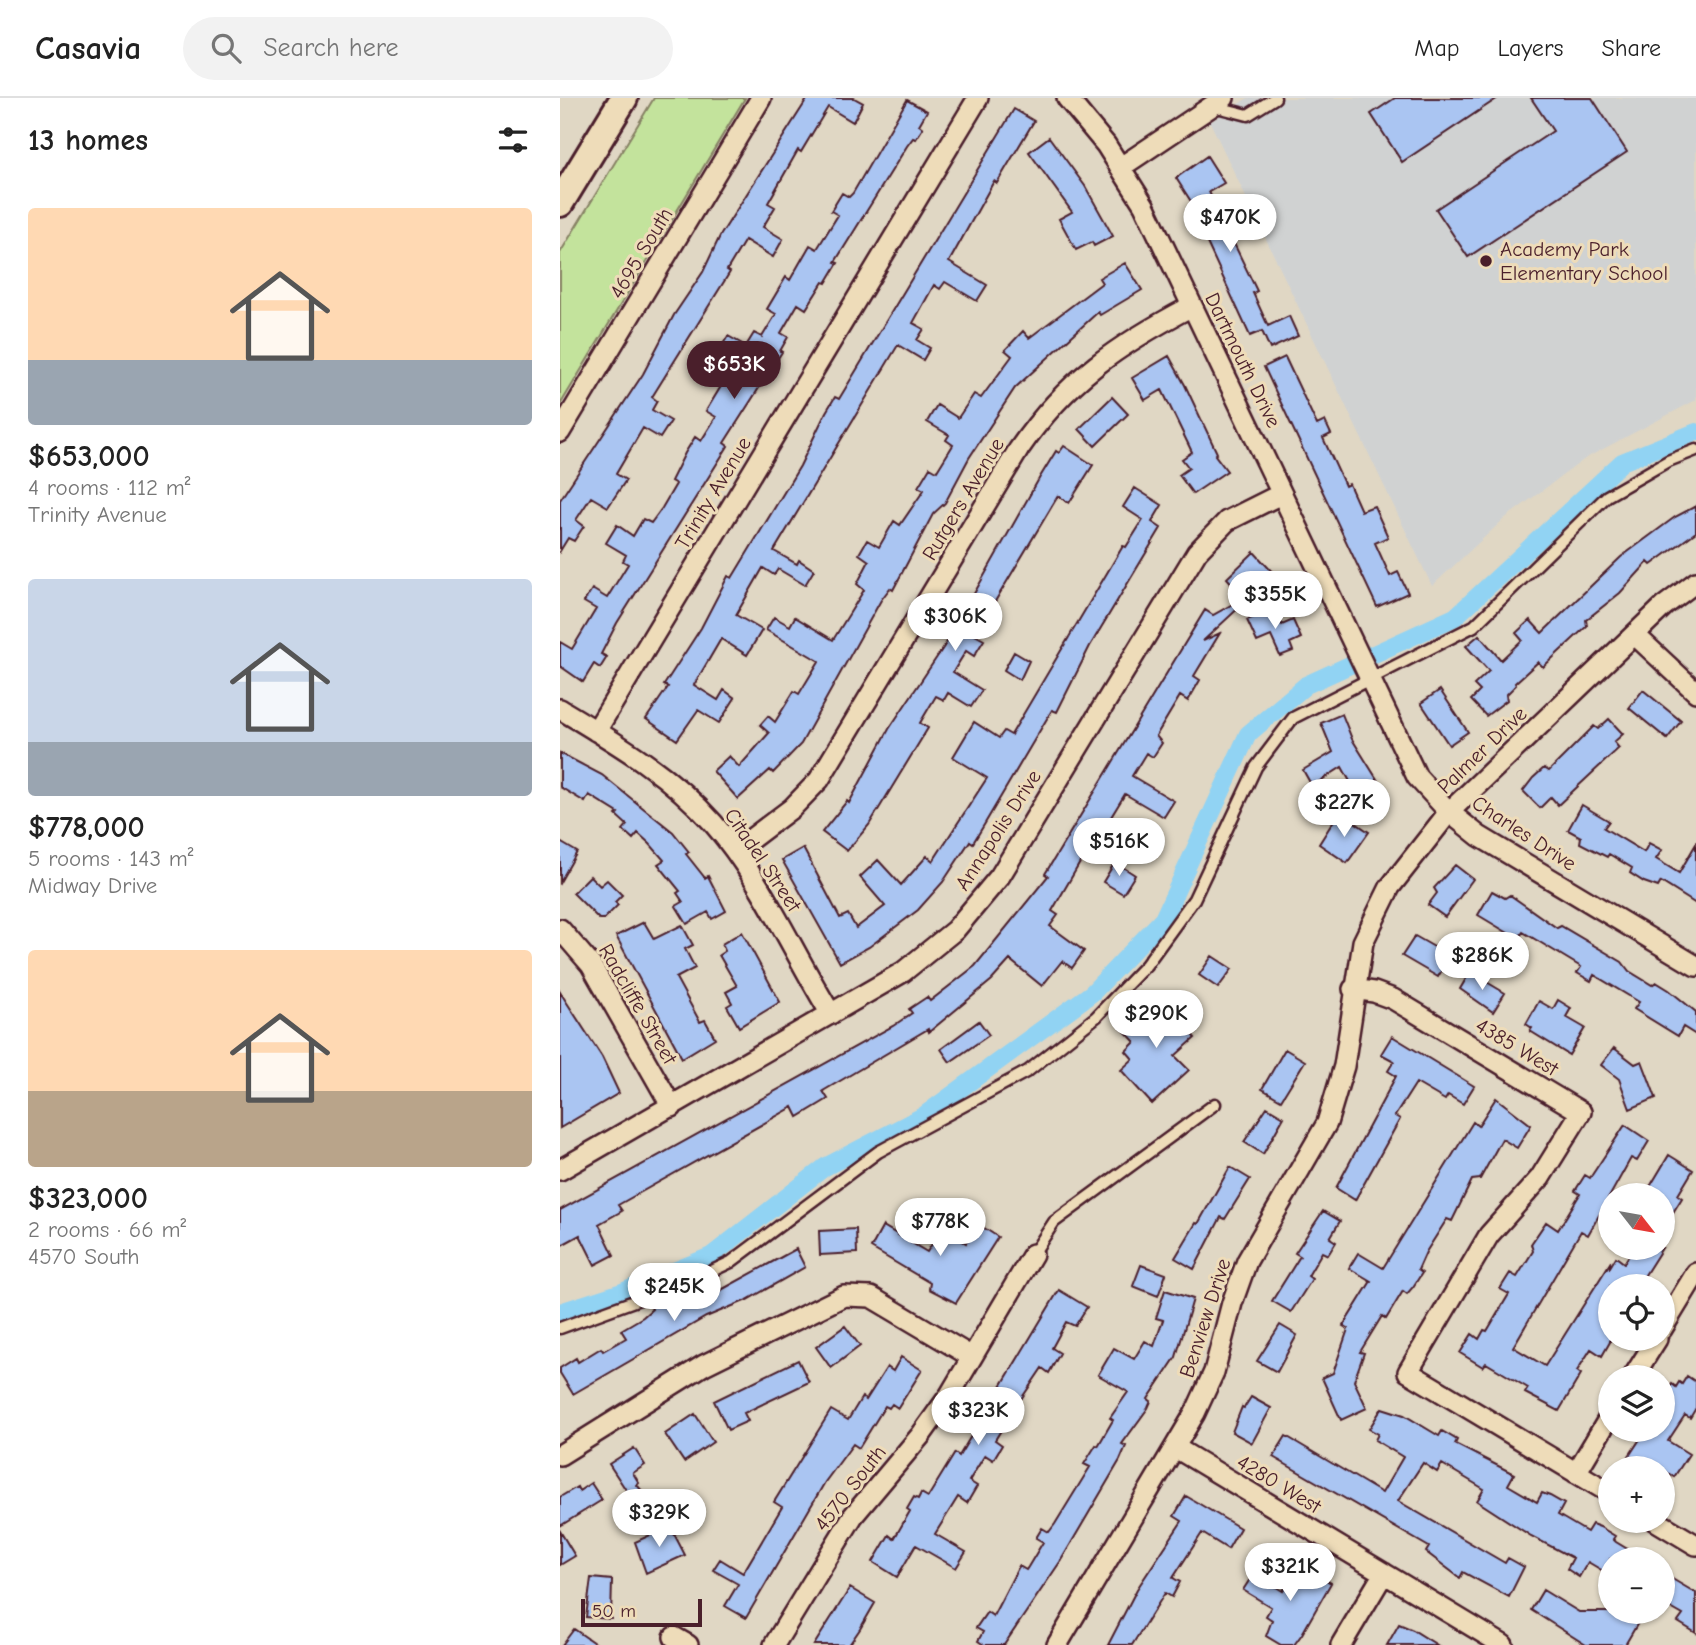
<!DOCTYPE html>
<meta charset="utf-8">
<style>
body{margin:0;font-family:"Comic Neue",sans-serif;background:#f2f2f2;color:#222;height:100vh;display:flex;flex-direction:column;font-size:26px;white-space:nowrap}
*{box-sizing:border-box;margin:0}
p{font-size:23px;color:#767676}
.icon{flex:none;width:38px;height:38px;fill:none;stroke:currentColor;stroke-width:2;stroke-linecap:round;stroke-linejoin:round}
.map{position:relative;flex:1;overflow:hidden}
.drawer{display:flex;flex-direction:column;background:#fff;width:560px}
.drawer>*{flex:none}
.needle{width:46px;rotate:121deg}
.buttons{position:absolute;left:1038px;top:1085px;display:grid;gap:14px}
.buttons a{display:grid;place-items:center;width:77px;height:77px;border-radius:50%;background:#fff;box-shadow:0 2px 5px #0004;font-size:35px}
.scale{position:absolute;left:21px;bottom:18px;width:121px;box-sizing:border-box;padding-left:7px;border:4px solid #4a1f2b;border-top:0;font-size:19px;line-height:24px;white-space:nowrap;color:#4a1f2b;-webkit-text-stroke:5px #eedcb9;paint-order:stroke}
.price{position:absolute;translate:-50% -60px;padding:0 16px;border-radius:24px;background:#fff;color:#222;font-size:23px;line-height:46px;filter:drop-shadow(0 2px 4px #0008)}
.price::after{content:'';position:absolute;left:50%;top:42px;width:21px;height:16px;margin-left:-10px;background:inherit;clip-path:polygon(0 0,100% 0,50% 100%)}
.price.selected{background:#4a1f2b;color:#fff}
ul{padding:0;list-style:none}
li{display:grid;align-content:center;gap:14px;height:371px;padding:0 28px}
li span{display:grid;place-items:center;height:217px;border-radius:7px;color:#555}
li>.icon{margin-inline-start:auto}
span .icon{width:126px;height:126px;fill:#fffc;stroke-width:1}
li b{font-size:30px}
h2{display:flex;justify-content:space-between;align-items:center;height:84px;padding:0 28px;font-size:30px}
header{display:flex;align-items:center;gap:42px;box-sizing:border-box;height:98px;padding:0 35px;background:#fff;border-bottom:2px solid #e0e0e0}
header strong{font-size:33px}
nav{display:flex;gap:38px;margin-inline-start:auto;font-size:24px}
.search{width:490px;height:63px;background:#f2f2f2;display:flex;align-items:center;gap:18px;box-sizing:border-box;padding:0 24px;border-radius:38px;color:#767676;font-size:26px}
main{display:flex;flex:1;min-height:0}
.map>svg:first-child{display:block}
.built{fill:#d0d2d2}
.green{fill:#c3e39c;stroke:#868164;stroke-width:2}
.lines{fill:none;stroke-linecap:round;stroke-linejoin:round}
.canal{stroke:#91d3f3;stroke-width:18}
.building{fill:#aac5f2;stroke:#4a1f2b;stroke-width:2}
.service-casing{stroke:#4a1f2b;stroke-width:15}
.minor-casing{stroke:#4a1f2b;stroke-width:24}
.secondary-casing{stroke:#4a1f2b;stroke-width:32}
.service{stroke:#eedcb9;stroke-width:10}
.minor{stroke:#eedcb9;stroke-width:19}
.secondary{stroke:#eedcb9;stroke-width:26}
.poi-dot{fill:#4a1f2b;stroke:#eedcb9;stroke-width:2.5}
.labels{text-anchor:middle;dominant-baseline:central;stroke-width:6;stroke-linejoin:round;paint-order:stroke}
.poi-label{font-size:21px;fill:#4a1f2b;stroke:#eedcb9;text-anchor:start}
.street-label{font-size:21px;fill:#4a1f2b;stroke:#eedcb9}
</style>
<header>
<strong>Casavia</strong>
<div class="search"><svg class="icon" aria-label="search" viewBox="0 0 24 24"><circle cx="10" cy="10" r="6"/><path d="M15 15l6 6"/></svg>Search here</div>
<nav><a>Map</a><a>Layers</a><a>Share</a></nav>
</header>
<main>
<section class="drawer">
<h2>13 homes<svg class="icon" aria-label="filters" viewBox="0 0 24 24"><path d="M4 7h16M4 17h16"/><circle cx="9" cy="7" r="2"/><circle cx="15" cy="17" r="2"/></svg></h2>
<ul>
<li><span style="background:linear-gradient(#ffd9b3 70%,#9aa5b1 0)"><svg class="icon" aria-label="home" viewBox="0 0 24 24"><path d="M3 11l9-7 9 7M6 9v11h12V9"/></svg></span><div><b>$653,000</b><p>4 rooms · 112 m²</p><p>Trinity Avenue</p></div></li>
<li><span style="background:linear-gradient(#c9d6e8 75%,#9aa5b1 0)"><svg class="icon" aria-label="home" viewBox="0 0 24 24"><path d="M3 11l9-7 9 7M6 9v11h12V9"/></svg></span><div><b>$778,000</b><p>5 rooms · 143 m²</p><p>Midway Drive</p></div></li>
<li><span style="background:linear-gradient(#ffd9b3 65%,#b9a48a 0)"><svg class="icon" aria-label="home" viewBox="0 0 24 24"><path d="M3 11l9-7 9 7M6 9v11h12V9"/></svg></span><div><b>$323,000</b><p>2 rooms · 66 m²</p><p>4570 South</p></div></li>
</ul>
</section>
<div class="map">
<svg width="1136" height="1547" viewBox="0 0 1136 1547">
<rect width="100%" height="100%" fill="#e0d7c4"/>
<filter id="ink" filterUnits="userSpaceOnUse"><feTurbulence type="fractalNoise" baseFrequency=".0143" numOctaves="2"/><feDisplacementMap in="SourceGraphic" scale="14" xChannelSelector="R" yChannelSelector="G"/><feConvolveMatrix kernelMatrix="1 2 1 2 8 2 1 2 1" color-interpolation-filters="sRGB"/></filter>
<g filter="url(#ink)">
<path class="built" d="M688 0H1136V302L1026 360 944 421 872 488 650 24Z"/>
<path class="green" d="M94 0H185L0 307V155Z"/>
<g class="lines">
<path class="canal" d="M0 1214 62 1194 151 1158 265 1069 363 1018 532 895 603 821 688 636 746 587 895 519 1062 364 1136 334"/>
</g>
<path class="building" d="M248 0H294L303 5 293 24 268 9 241 54 238 52 208 105 215 109 203 129 223 141 213 159 185 142 167 172 170 174 92 299 97 303 92 312 111 323 100 340 83 330 56 376 66 382 48 409 31 399 16 422 24 428 14 443 8 440 0 453V402L83 276 114 217 143 174 160 138Z
M835 0H938L842 64 811 16Z
M971 0H1032L1067 54 908 159 876 111 993 33Z
M347 2 367 13 359 27 363 30 356 41 353 40 347 48 275 164 278 165 266 185 263 184 246 211 238 206 221 235 228 239 220 253 222 254 164 345 168 348 57 525 41 556 47 559 40 570 34 566 23 584 0 568V544L12 551 36 511 24 504 32 491 47 500 68 466 63 463 66 457 46 445 57 427 73 438 83 421 91 425 102 410 116 386 111 383 125 355 135 339 141 343 156 319 146 313 177 262 160 251 168 238 186 248 194 235 202 239 216 216 207 211 226 179 230 182 250 147 257 151 278 117 271 113 282 95 289 99 293 95Z
M454 11 474 23 437 85 434 83 389 164 427 187 417 203 385 184 380 191 374 187 353 225 364 231 357 242 370 250 363 262 338 247 214 453 237 466 239 462 254 472 245 487 218 471 214 477 203 470 176 517 202 532 187 557 161 541 134 587 158 602 164 592 175 600 159 625 138 612 117 642 86 621 108 589 104 587 141 530 168 478 172 480 240 368 266 314 275 299 279 301Z
M489 39 525 88 553 138 534 148 532 144 516 152 499 121 512 114 469 54Z
M647 58 664 85 649 94 697 193 693 195 708 228 729 218 738 238 710 251 702 233 690 238 636 121 641 119 616 80Z
M565 165 582 192 540 217 538 214 455 290 409 360 385 405 373 416 333 492 330 490 321 502 241 646 213 675 210 672 178 701 153 673 169 658 179 669 209 635 200 627 208 618 215 624 234 593 239 596 259 563 206 532 214 519 230 528 235 519 273 542 304 492 297 486 309 463 299 456 307 442 319 449 334 423 340 427 364 392 358 389 370 369 377 373 393 347 386 342 389 337 367 324 377 307 398 320 414 296 421 300 452 258 445 252 463 233 469 240 542 185 539 180Z
M609 258 625 287 657 355 655 357 667 373 633 396 619 377 629 370 622 361 632 354 602 292 585 302 572 280Z
M725 259 757 327 765 323 771 336 763 340 785 388 789 386 801 413 814 408 828 439 815 445 830 478 838 474 848 495 817 509 704 269Z
M552 299 568 316 535 348 519 331Z
M504 348 533 367 509 405 498 398 415 537 424 542 414 558 406 553 393 574 422 592 411 609 388 595 384 602 376 598 360 625 368 630 309 727 287 753 262 734 287 703 289 705 329 631 385 547 480 379 496 353 499 355Z
M575 390 602 407 592 424 601 430 530 548 497 614 492 612 424 727 413 745 410 743 383 784 358 812 309 849 280 865 222 762 243 750 280 820 288 816 296 830 325 808 300 779 318 762 341 787 367 758 373 763 427 680 393 659 414 624 439 640 444 633 451 637 563 448 566 449 583 422 563 409Z
M1136 408V434L1091 467 1088 464 1060 495 1026 522 1027 528 999 554 983 569 978 564 955 585 956 587 946 597 947 602 926 618 911 602 920 593 914 587 929 573 906 548 919 537 941 562 962 542 956 535 970 522 982 535 1061 459 1115 419Z
M694 454 715 477 696 494 690 487 681 496 667 480Z
M680 502 683 506 643 543 660 535 634 578 640 582 628 603 620 598 596 638 602 645 593 659 586 655 572 678 614 703 604 719 565 696 548 724 557 729 548 743 540 738 535 745 532 744 492 813 498 817 490 828 524 853 512 870 502 863 482 888 450 862 432 882 369 934 368 931 263 993 268 1001 238 1019 233 1009 58 1107 62 1113 39 1126 54 1157 35 1167 20 1137 0 1148V1112L333 928 352 915 349 911 367 899 370 903 415 868 488 778 485 776 645 512 653 517Z
M715 510 722 527 733 522 741 540 730 545 733 553 720 558 711 538 697 544 687 522Z
M454 554 469 563 460 582 444 572Z
M880 592 908 634 889 647 861 605Z
M1083 592 1121 623 1107 641 1069 610Z
M782 616 792 641 825 694 803 707 782 669 752 688 743 672 773 654 761 625Z
M1049 621 1063 636 1054 644 1059 650 998 707 991 699 980 710 963 693 973 680 984 670 989 673 1034 628 1038 631Z
M0 655 42 677 113 734 129 754 126 756 145 780 148 778 166 813 152 821 148 814 127 826 116 808 123 804 117 795 120 793 98 766 104 762 90 746 78 735 73 741 63 732 67 727 56 717 58 715 29 697 25 704 0 689Z
M1022 707 1049 723 1044 730 1084 754 1089 745 1102 752 1096 761 1119 775 1136 746V806L1101 784 1098 789 1084 784 1070 775 1072 770 1049 756 1047 759 1020 745 1021 739 1008 732Z
M776 719 786 725 790 721 809 734 787 765 759 746Z
M0 744 17 754 0 784Z
M555 764 575 777 563 796 543 784Z
M895 767 913 781 885 819 868 807 877 795 874 790Z
M30 778 40 788 47 782 62 797 55 804 58 807 44 821H39L13 795Z
M932 793 945 800 950 797 997 830 1001 828 1062 864 1069 873 1092 887 1096 884 1109 892 1136 914V937L1123 929 1118 938 1074 911 1079 904 1034 877 1031 883 1017 875 1021 869 963 834 958 841 918 817Z
M84 824 94 841 122 827 133 847 125 851 135 870 116 880 140 924 145 922 155 940 122 960 56 838Z
M182 834 220 904 179 929 167 908 172 905 166 894 177 888 159 857 165 853 162 846Z
M855 838 890 858 878 879 842 858Z
M652 858 672 871 658 890 639 877Z
M910 874 945 895 933 914 900 891Z
M0 894 42 959 59 995 0 1030Z
M595 899 612 917 617 912 627 923 623 927 635 940 615 958 629 972 592 1006 561 972 573 961 566 953 575 944 562 930Z
M998 902 1011 910 1006 919 1025 930 1009 957 970 933 972 930 966 926 979 903 993 911Z
M419 923 429 937 390 964 381 951Z
M832 938 914 988 903 1006 888 997 885 1002 856 985 835 1018 840 1021 795 1102 776 1090 836 978 828 973 834 963 821 956Z
M1054 950 1075 966 1082 963 1096 1000 1070 1011 1059 981 1041 967Z
M725 951 745 963 721 1002 702 991Z
M936 1000 971 1027 957 1050 942 1041 920 1081 912 1082 892 1123 887 1121 866 1154 858 1172 862 1175 853 1189 847 1196 843 1193 826 1221 822 1218 800 1254 804 1255 794 1283 807 1310 781 1322 762 1280 773 1275 788 1231 783 1228 811 1183 789 1170 798 1155 823 1170 913 1024 918 1028Z
M707 1009 724 1019 703 1056 684 1044Z
M1065 1027 1089 1043 1077 1063 1071 1060 1028 1137 1021 1133 953 1249 985 1268 1050 1165V1169L1056 1159 1064 1165 1074 1150H1102L1078 1188H1050V1244L1042 1258 1031 1251 1017 1273 1021 1276 999 1313 965 1295 968 1290 926 1265 923 1269 900 1255 912 1236 919 1241 924 1232 927 1233 949 1196 940 1191 950 1175 957 1179 973 1153 971 1146 986 1124 998 1132 1020 1096 1015 1093 1025 1077 1030 1080Z
M1109 1057 1133 1072 1118 1097 1122 1100 1102 1132V1097H1085Z
M670 1069 690 1081 665 1121 661 1119 634 1171 615 1160 636 1125 638 1126Z
M763 1113 780 1123 770 1140 776 1144 768 1157 762 1154 748 1178 752 1181 731 1214 712 1203 740 1158 735 1155Z
M418 1126 438 1139 396 1205 369 1191 370 1185 311 1150 323 1128 367 1154 382 1130 406 1145Z
M296 1131 297 1155 260 1157 259 1133Z
M236 1151 245 1169 187 1202 146 1219 13 1296 0 1275V1270L16 1260 18 1264 41 1250 43 1253 66 1240 61 1232 83 1219 92 1211 90 1207 106 1199 113 1213 163 1191Z
M581 1167 606 1176 598 1198 573 1188Z
M499 1192 527 1209 515 1228 506 1224 492 1250 500 1255 489 1275 482 1270 453 1313 435 1342 442 1347 433 1362 425 1357 409 1383 417 1388 407 1405 398 1399 375 1436 406 1454 396 1470 356 1447 337 1479 313 1464 329 1437 334 1441 350 1413 347 1411 354 1399 358 1401 361 1395 368 1399 395 1355 399 1358Z
M605 1192 633 1201 616 1259 588 1301 591 1303 588 1310 562 1346 566 1348 560 1362 500 1464 444 1547H424L418 1543 423 1534 416 1530 427 1514 433 1518 459 1468 466 1472 468 1469 483 1444 476 1440 482 1430 489 1434 495 1426 530 1369 524 1366 536 1347 538 1348 553 1322 550 1320 568 1294 538 1277 554 1250 574 1261 585 1243 594 1248 603 1222 596 1220Z
M720 1227 737 1237 717 1274 697 1263Z
M285 1228 300 1248 271 1270 256 1249Z
M341 1259 362 1272 338 1310 332 1306 329 1310 325 1308 299 1350 293 1346 265 1384 186 1520 165 1508 178 1486 153 1472 160 1461 183 1475 222 1409 214 1404 271 1312 288 1322 302 1299 306 1302 327 1269 333 1273Z
M238 1262 249 1284 184 1315 188 1323 168 1332 154 1303Z
M1127 1278 1136 1284V1310L1130 1320 1125 1317 1108 1343 1129 1356 1114 1379 1089 1363 1086 1368 1069 1358 1086 1332H1102V1301L1112 1286 1116 1289 1119 1284 1122 1286Z
M691 1299 711 1310 692 1345 672 1334 682 1309 684 1310Z
M822 1310 844 1317 879 1338 882 1333 897 1342 895 1346 954 1376 948 1387 977 1404 982 1395 990 1398 1004 1406 998 1417 1027 1434 1032 1426 1040 1429 1055 1438 1053 1441 1056 1444 1084 1461H1050V1477L1028 1464 1019 1479 1007 1471 1013 1460 971 1438 917 1403 924 1391 882 1366 877 1374 863 1365 838 1403 945 1465 948 1460 964 1469 949 1499 903 1474 900 1480 866 1454 869 1449 713 1359 726 1338 822 1395 843 1359 815 1342 818 1336 809 1331Z
M135 1316 153 1344 124 1364 105 1336Z
M74 1350 85 1367 73 1375 79 1385 77 1387 94 1407 75 1424 58 1404 68 1395 49 1366Z
M31 1385 42 1402 0 1428V1399L17 1389 19 1393Z
M626 1398 680 1430 668 1451 642 1435 613 1480 620 1484 612 1499 605 1495 572 1547H548L577 1491 622 1423 614 1418Z
M110 1428 125 1457 86 1475 75 1444Z
M0 1433 15 1458 0 1467Z
M739 1467 771 1485 742 1536 734 1547H721L706 1538 712 1522 706 1518 711 1509 683 1492 694 1475 723 1493Z
M1102 1475 1136 1495V1535L1118 1524 1123 1517 1102 1505Z
M31 1480 52 1482 51 1521 26 1519Z
M290 1490 315 1505 300 1531 289 1547H254Z
M983 1492 1019 1514H1076L1082 1518 1065 1547H1026L971 1512Z
M839 1526 853 1532 877 1547H827Z
M14 1531 37 1547H2Z"/>
<g class="lines">
<defs>
<path id="service" d="M653 8 688 17 715 0
M473 1156 494 1124 655 1006
M0 1230 137 1180 171 1164 318 1054 468 973 536 919 586 867 634 801 696 669 733 620 914 528 1047 398 1108 363 1136 352"/>
<path id="minor" d="M507 0 546 47 584 107 857 679 889 714 919 738 1136 868
M561 69 664 0
M0 334 201 0
M1075 537 1136 594
M0 611C55 644 110 676 153 725 202 781 232 853 271 916
M36 633 418 0
M175 753 232 710 259 682 459 351C507 281 558 247 632 208
M0 831 31 867 112 1009
M793 891 814 894 833 901 1021 1014 980 1080 929 1137 848 1274 1050 1395
M0 1072 343 874 395 832 440 778 637 454 667 423 721 396
M1102 1231 1136 1175
M1073 1279 1097 1241
M616 1350 943 1547
M0 1357 144 1267 284 1198 311 1199 412 1259
M1016 1375 1050 1318
M1096 1423 1136 1447
M114 1539 128 1547
M214 1547 293 1418 361 1337 389 1298 473 1156
M497 1547 635 1315 654 1274 672 1205 687 1163 767 1025 784 968 803 844 830 789 889 714 1104 508 1136 484
M781 1547 824 1475"/>
<path id="secondary" d="M0 105 64 0"/>
</defs>
<use href="#service" class="service-casing"/>
<use href="#minor" class="minor-casing"/>
<use href="#secondary" class="secondary-casing"/>
<use href="#service" class="service"/>
<use href="#minor" class="minor"/>
<use href="#secondary" class="secondary"/>
</g>
</g>
<circle class="poi-dot" cx="926" cy="163" r="7"/>
<g class="labels">
<g class="poi-label">
<text x="940" y="151">Academy Park<tspan x="940" dy="24">Elementary School</tspan></text>
</g>
<g class="street-label">
<text transform="translate(81 155) rotate(-59)">4695 South</text>
<text transform="translate(683 262) rotate(64)">Dartmouth Drive</text>
<text transform="translate(153 395) rotate(-59)">Trinity Avenue</text>
<text transform="translate(403 401) rotate(-59)">Rutgers Avenue</text>
<text transform="translate(922 652) rotate(-44)">Palmer Drive</text>
<text transform="translate(438 732) rotate(-57)">Annapolis Drive</text>
<text transform="translate(964 735) rotate(33)">Charles Drive</text>
<text transform="translate(203 762) rotate(56)">Citadel Street</text>
<text transform="translate(78 906) rotate(60)">Radcliffe Street</text>
<text transform="translate(957 949) rotate(31)">4385 West</text>
<text transform="translate(645 1220) rotate(-72)">Benview Drive</text>
<text transform="translate(719 1386) rotate(31)">4280 West</text>
<text transform="translate(290 1390) rotate(-52)">4570 South</text>
</g>
</g>
</svg>
<div class="buttons">
<a><svg class="needle" viewBox="-14 -14 28 28"><path d="M0-13l5 13h-10z" fill="#e53935"/><path d="M0 13l5-13h-10z" fill="#767676"/></svg></a>
<a><svg class="icon" aria-label="locate" viewBox="0 0 24 24"><circle cx="12" cy="12" r="6"/><path d="M12 2v4M12 18v4M2 12h4M18 12h4"/></svg></a>
<a><svg class="icon" aria-label="layers" viewBox="0 0 24 24"><path d="M12 4l9 5-9 5-9-5zM3 14l9 5 9-5"/></svg></a>
<a>+</a>
<a>−</a>
</div>
<div class="scale">50 m</div>
<b class="price" style="left:670px;top:156px">$470K</b>
<b class="price selected" style="left:174px;top:303px">$653K</b>
<b class="price" style="left:715px;top:533px">$355K</b>
<b class="price" style="left:395px;top:555px">$306K</b>
<b class="price" style="left:784px;top:741px">$227K</b>
<b class="price" style="left:559px;top:780px">$516K</b>
<b class="price" style="left:922px;top:894px">$286K</b>
<b class="price" style="left:596px;top:952px">$290K</b>
<b class="price" style="left:380px;top:1160px">$778K</b>
<b class="price" style="left:114px;top:1225px">$245K</b>
<b class="price" style="left:418px;top:1349px">$323K</b>
<b class="price" style="left:99px;top:1451px">$329K</b>
<b class="price" style="left:730px;top:1505px">$321K</b>
</div>
</main>
